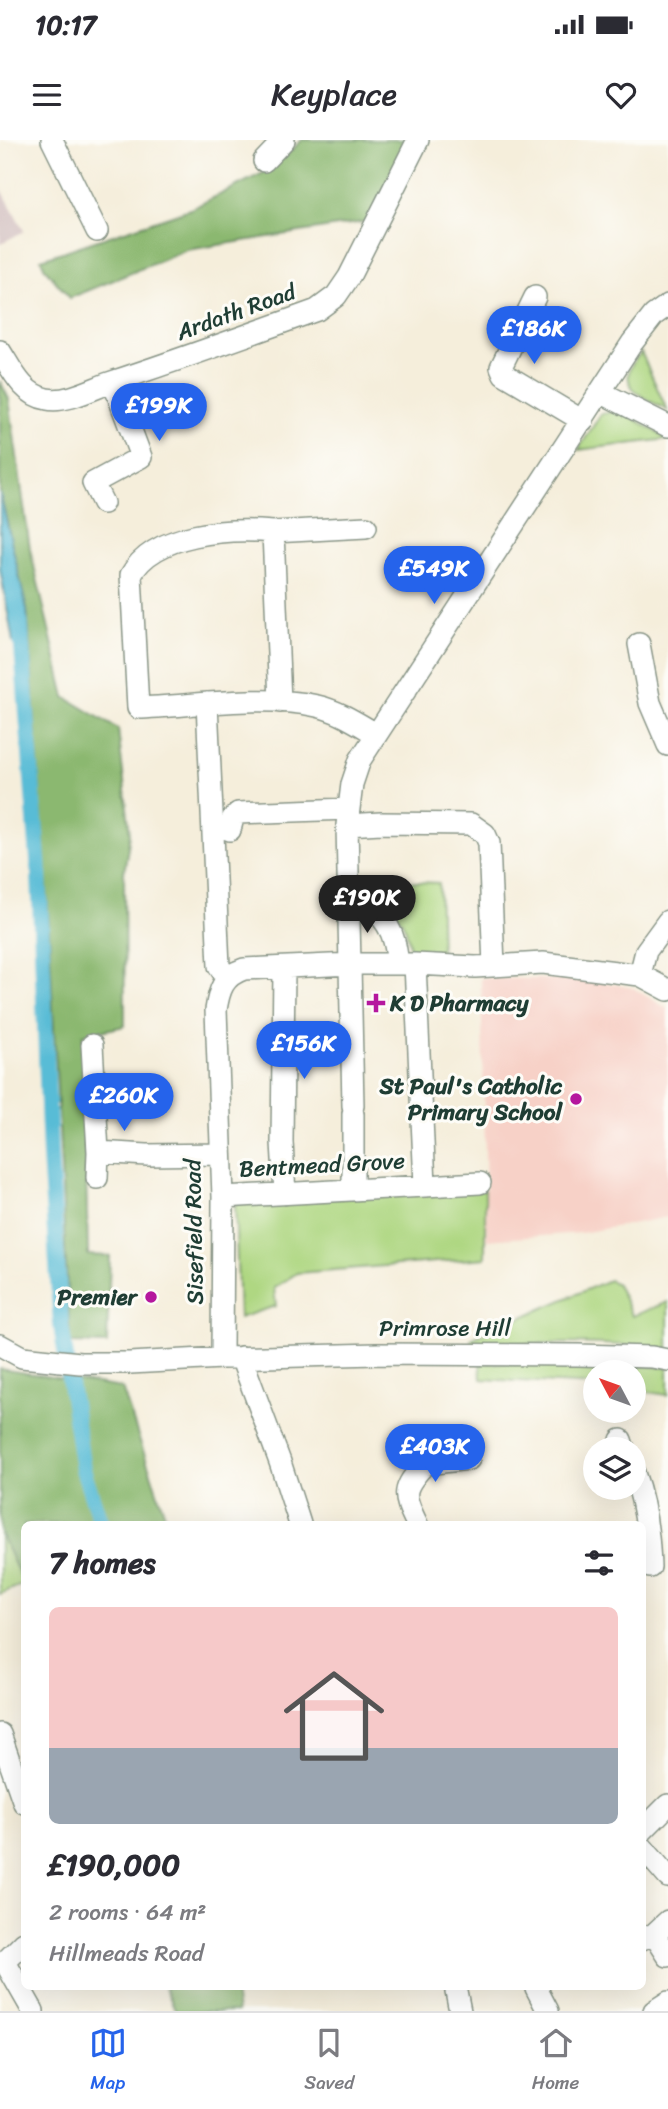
<!DOCTYPE html>
<meta charset="utf-8">
<style>
body{margin:0;font-family:Sriracha,sans-serif;background:#f2f2f3;color:#2b2b33;height:100vh;display:flex;flex-direction:column;font-size:26px;white-space:nowrap}
*{box-sizing:border-box;margin:0}
p{font-size:23px;color:#7c7c81}
.icon{flex:none;width:38px;height:38px;fill:none;stroke:currentColor;stroke-width:2;stroke-linecap:round;stroke-linejoin:round}
.map{position:relative;flex:1;overflow:hidden}
.details{position:absolute;left:21px;top:1381px;width:625px;height:469px;display:flex;flex-direction:column;background:#fff;border-radius:10px;box-shadow:0 7px 28px #0002}
.details>*{flex:none}
.needle{width:46px;rotate:311deg}
.tools{position:absolute;left:583px;top:1220px;display:grid;gap:14px}
.tools a{display:grid;place-items:center;width:63px;height:63px;border-radius:50%;background:#fff;box-shadow:0 7px 28px #0002;font-size:35px}
.price{position:absolute;translate:-50% -60px;padding:0 16px;border-radius:24px;background:#2563eb;color:#fff;font-size:23px;line-height:46px;filter:drop-shadow(0 2px 4px #0008)}
.price::after{content:'';position:absolute;left:50%;top:42px;width:21px;height:16px;margin-left:-10px;background:inherit;clip-path:polygon(0 0,100% 0,50% 100%)}
.price.current{background:#222;color:#fff}
ul{padding:0;list-style:none}
li{display:grid;align-content:center;gap:14px;height:371px;padding:0 28px}
li+li{border-top:2px solid #e1e1e2}
li span{display:grid;place-items:center;height:217px;border-radius:10px;color:#555}
li>.icon{margin-inline-start:auto}
span .icon{width:126px;height:126px;fill:#fffc;stroke-width:1}
li b{font-size:30px}
h2{display:flex;justify-content:space-between;align-items:center;height:84px;padding:0 28px;font-size:30px}
.status{display:flex;justify-content:space-between;align-items:center;height:49px;padding:0 35px;background:#fff;direction:ltr}
.status svg{height:19px;fill:currentColor}
header{display:flex;justify-content:space-between;align-items:center;height:91px;padding:0 28px;background:#fff;font-size:32px;font-weight:600}
.tab-bar{display:flex;justify-content:space-around;align-items:center;height:98px;border-top:2px solid #e1e1e2;background:#fff;font-size:19px;color:#7c7c81}
.tab-bar a{display:grid;justify-items:center;gap:4px}
.tab-bar .current{color:#2563eb}
.map>svg:first-child{display:block}
.built{fill:#f7d1c7}
.industrial{fill:#d2bfc0}
.green{fill:#afd782;stroke:#678a5b;stroke-width:2}
.forest{fill:#8bb870;stroke:#557a52;stroke-width:2}
.water{fill:#58bcd6;stroke:#3c7c85;stroke-width:2}
.lines{fill:none;stroke-linecap:round;stroke-linejoin:round}
.canal{stroke:#58bcd6;stroke-width:16}
.minor-casing{stroke:#8a9688;stroke-width:24}
.minor{stroke:#fff;stroke-width:21}
.poi-dot{fill:#b5179e;stroke:#fdfcf7;stroke-width:2.5}
.labels{text-anchor:middle;dominant-baseline:central;stroke-width:6;stroke-linejoin:round;paint-order:stroke}
.street-label{font-size:23px;fill:#1f3d34;stroke:#fdfcf7}
.poi-label{font-size:23px;font-weight:bold;fill:#1f3d34;stroke:#fdfcf7;text-anchor:end}
</style>
<div class="status"><b>10:17</b><svg viewBox="0 0 49 12"><path d="M0 12V9h3v3zM5 12V6h3v6zM10 12V3h3v9zM15 12V0h3v12zM26 1h20v11H26zM47 4h2v5h-2z"/></svg></div>
<header><svg class="icon" aria-label="menu" viewBox="0 0 24 24"><path d="M4 6h16M4 12h16M4 18h16"/></svg>Keyplace<svg class="icon" aria-label="heart" viewBox="0 0 24 24"><path d="M12 20l-8-8c-3-5 5-10 8-4 3-6 11-1 8 4z"/></svg></header>
<div class="map">
<svg width="668" height="1871" viewBox="0 0 668 1871">
<rect width="100%" height="100%" fill="#fdfcf7"/>
<filter id="ink" filterUnits="userSpaceOnUse"><feTurbulence type="fractalNoise" baseFrequency=".0143" numOctaves="2"/><feDisplacementMap in="SourceGraphic" scale="14" xChannelSelector="R" yChannelSelector="G"/><feConvolveMatrix kernelMatrix="1 2 1 2 8 2 1 2 1" color-interpolation-filters="sRGB"/></filter>
<filter id="wash" filterUnits="userSpaceOnUse"><feTurbulence type="fractalNoise" baseFrequency=".00686" numOctaves="4" result="noise"/><feDisplacementMap in="SourceGraphic" scale="28" xChannelSelector="R" yChannelSelector="G"/><feGaussianBlur stdDeviation="1.57" result="paint"/><feColorMatrix in="noise" values="0 0 0 0 0 0 0 0 0 0 0 0 0 0 0 0 0 1.4 0 .05"/><feComposite in="paint" operator="in"/></filter>
<g filter="url(#wash)">
<rect width="100%" height="100%" fill="#f5eedb"/>
<path class="built" d="M481 838 593 840 633 848 668 869V1077L581 1093 487 1100Z"/>
<path class="industrial" d="M0 46 24 91 0 104Z"/>
<path class="green" d="M641 212 667 270C653 262 624 252 629 232 630 225 637 218 641 212Z
M620 270 668 299 578 310 601 274Z
M372 740 439 743 441 813 415 814 410 811C407 771 388 772 372 740Z
M485 1050V1118L297 1133 274 1148 276 1166 239 1178 235 1063Z
M609 1140 617 1144 632 1176 668 1162V1209C602 1201 537 1203 471 1205V1199Z
M480 1223H611L668 1228V1255L634 1250V1232H595V1245L481 1239Z
M0 1393 24 1444 0 1454Z"/>
<path class="forest" d="M302 0H410L369 81 187 110 70 158 45 129 41 119 193 68 273 28Z
M0 241 9 259 30 409 65 557 118 589 130 694 124 733 125 886 83 895 88 1115 110 1116 107 1204 70 1203 47 751 27 470 0 353Z
M0 1229 122 1248 168 1384H24V1444L0 1393Z
M164 1846H234L238 1871H176Z"/>
<path class="water" d="M0 353 27 470 29 498 13 502 0 428Z"/>
<g class="lines">
<path class="canal" d="M20 481 39 733 50 1016 61 1185 83 1329 101 1384"/>
</g>
</g>
<g filter="url(#ink)">
<g class="lines">
<defs>
<path id="minor" d="M52 0 97 91
M264 21 284 0
M535 157 501 227 504 234 583 281
M0 211C12 230 23 255 47 259 66 263 92 249 109 243 179 220 248 195 317 170L336 156 349 137 418 0
M600 252 668 286
M103 363 93 343 141 317 113 242
M273 392 366 387
M639 504 650 563 668 605
M280 562 273 392C230 388 154 392 131 435L138 568C193 566 263 554 317 566 339 571 357 583 376 594
M207 563 219 826 227 838
M347 685 381 683 471 684 485 694 489 703 494 826
M230 690 233 678 238 673 348 669
M347 752C367 757 389 781 394 801 396 808 397 816 398 824
M415 824 425 1045
M284 829 282 1002 285 1054
M640 835 668 850
M92 905 98 1012 147 1015 220 1014
M353 966 347 685 352 644 360 620 632 203 654 175 668 165
M353 974V1050
M97 1038 98 1012
M223 1057 480 1043
M0 1205 22 1217 80 1223H130L222 1218 377 1214 578 1215 652 1217 668 1220
M241 1217 280 1322 300 1384
M222 1218 223 1057 216 870C219 850 223 836 244 829L351 824H415L475 827 543 823 640 835 646 811 668 781
M621 1300 624 1309
M634 1333C645 1363 649 1395 650 1427
M417 1384C402 1354 402 1349 425 1324L469 1319
M0 1594 24 1663
M642 1691 668 1665
M642 1707 668 1737
M654 1794 668 1816
M642 1799 654 1794 668 1781
M24 1803 5 1822 33 1871
M455 1846 460 1871
M539 1846 536 1848 548 1871
M654 1871 668 1862"/>
</defs>
<use href="#minor" class="minor-casing"/>
<use href="#minor" class="minor"/>
</g>
</g>
<g class="poi-dot">
<path d="M372.5 852.5h7v7h7v7h-7v7h-7v-7h-7v-7h7z"/>
<circle cx="576" cy="959" r="7"/>
<circle cx="151" cy="1157" r="7"/>
</g>
<g class="labels">
<g class="street-label">
<text transform="translate(236 172) rotate(-20)">Ardath Road</text>
<text transform="translate(322 1025) rotate(-3)">Bentmead Grove</text>
<text transform="translate(194 1092) rotate(-91)">Sisefield Road</text>
<text x="445" y="1188">Primrose Hill</text>
</g>
<g class="poi-label">
<text x="390" y="863" text-anchor="start">K D Pharmacy</text>
<text x="562" y="946">St Paul's Catholic<tspan x="562" dy="26">Primary School</tspan></text>
<text x="137" y="1157">Premier</text>
</g>
</g>
</svg>
<div class="tools">
<a><svg class="needle" viewBox="-14 -14 28 28"><path d="M0-13l5 13h-10z" fill="#e53935"/><path d="M0 13l5-13h-10z" fill="#7c7c81"/></svg></a>
<a><svg class="icon" aria-label="layers" viewBox="0 0 24 24"><path d="M12 4l9 5-9 5-9-5zM3 14l9 5 9-5"/></svg></a>
</div>
<b class="price" style="left:534px;top:226px">£186K</b>
<b class="price" style="left:159px;top:303px">£199K</b>
<b class="price" style="left:434px;top:466px">£549K</b>
<b class="price current" style="left:367px;top:795px">£190K</b>
<b class="price" style="left:304px;top:941px">£156K</b>
<b class="price" style="left:124px;top:993px">£260K</b>
<b class="price" style="left:435px;top:1344px">£403K</b>
<section class="details">
<h2>7 homes<svg class="icon" aria-label="filters" viewBox="0 0 24 24"><path d="M4 7h16M4 17h16"/><circle cx="9" cy="7" r="2"/><circle cx="15" cy="17" r="2"/></svg></h2>
<ul>
<li><span style="background:linear-gradient(#f6c9c9 65%,#9aa5b1 0)"><svg class="icon" aria-label="home" viewBox="0 0 24 24"><path d="M3 11l9-7 9 7M6 9v11h12V9"/></svg></span><div><b>£190,000</b><p>2 rooms · 64 m²</p><p>Hillmeads Road</p></div></li>
</ul>
</section>
</div>
<nav class="tab-bar">
<a class="current"><svg class="icon" aria-label="map" viewBox="0 0 24 24"><path d="M3 6l6-2 6 2 6-2v14l-6 2-6-2-6 2zM9 4v14M15 6v14"/></svg>Map</a>
<a><svg class="icon" aria-label="saved" viewBox="0 0 24 24"><path d="M7 4h10v16l-5-4-5 4z"/></svg>Saved</a>
<a><svg class="icon" aria-label="home" viewBox="0 0 24 24"><path d="M3 11l9-7 9 7M6 9v11h12V9"/></svg>Home</a>
</nav>
